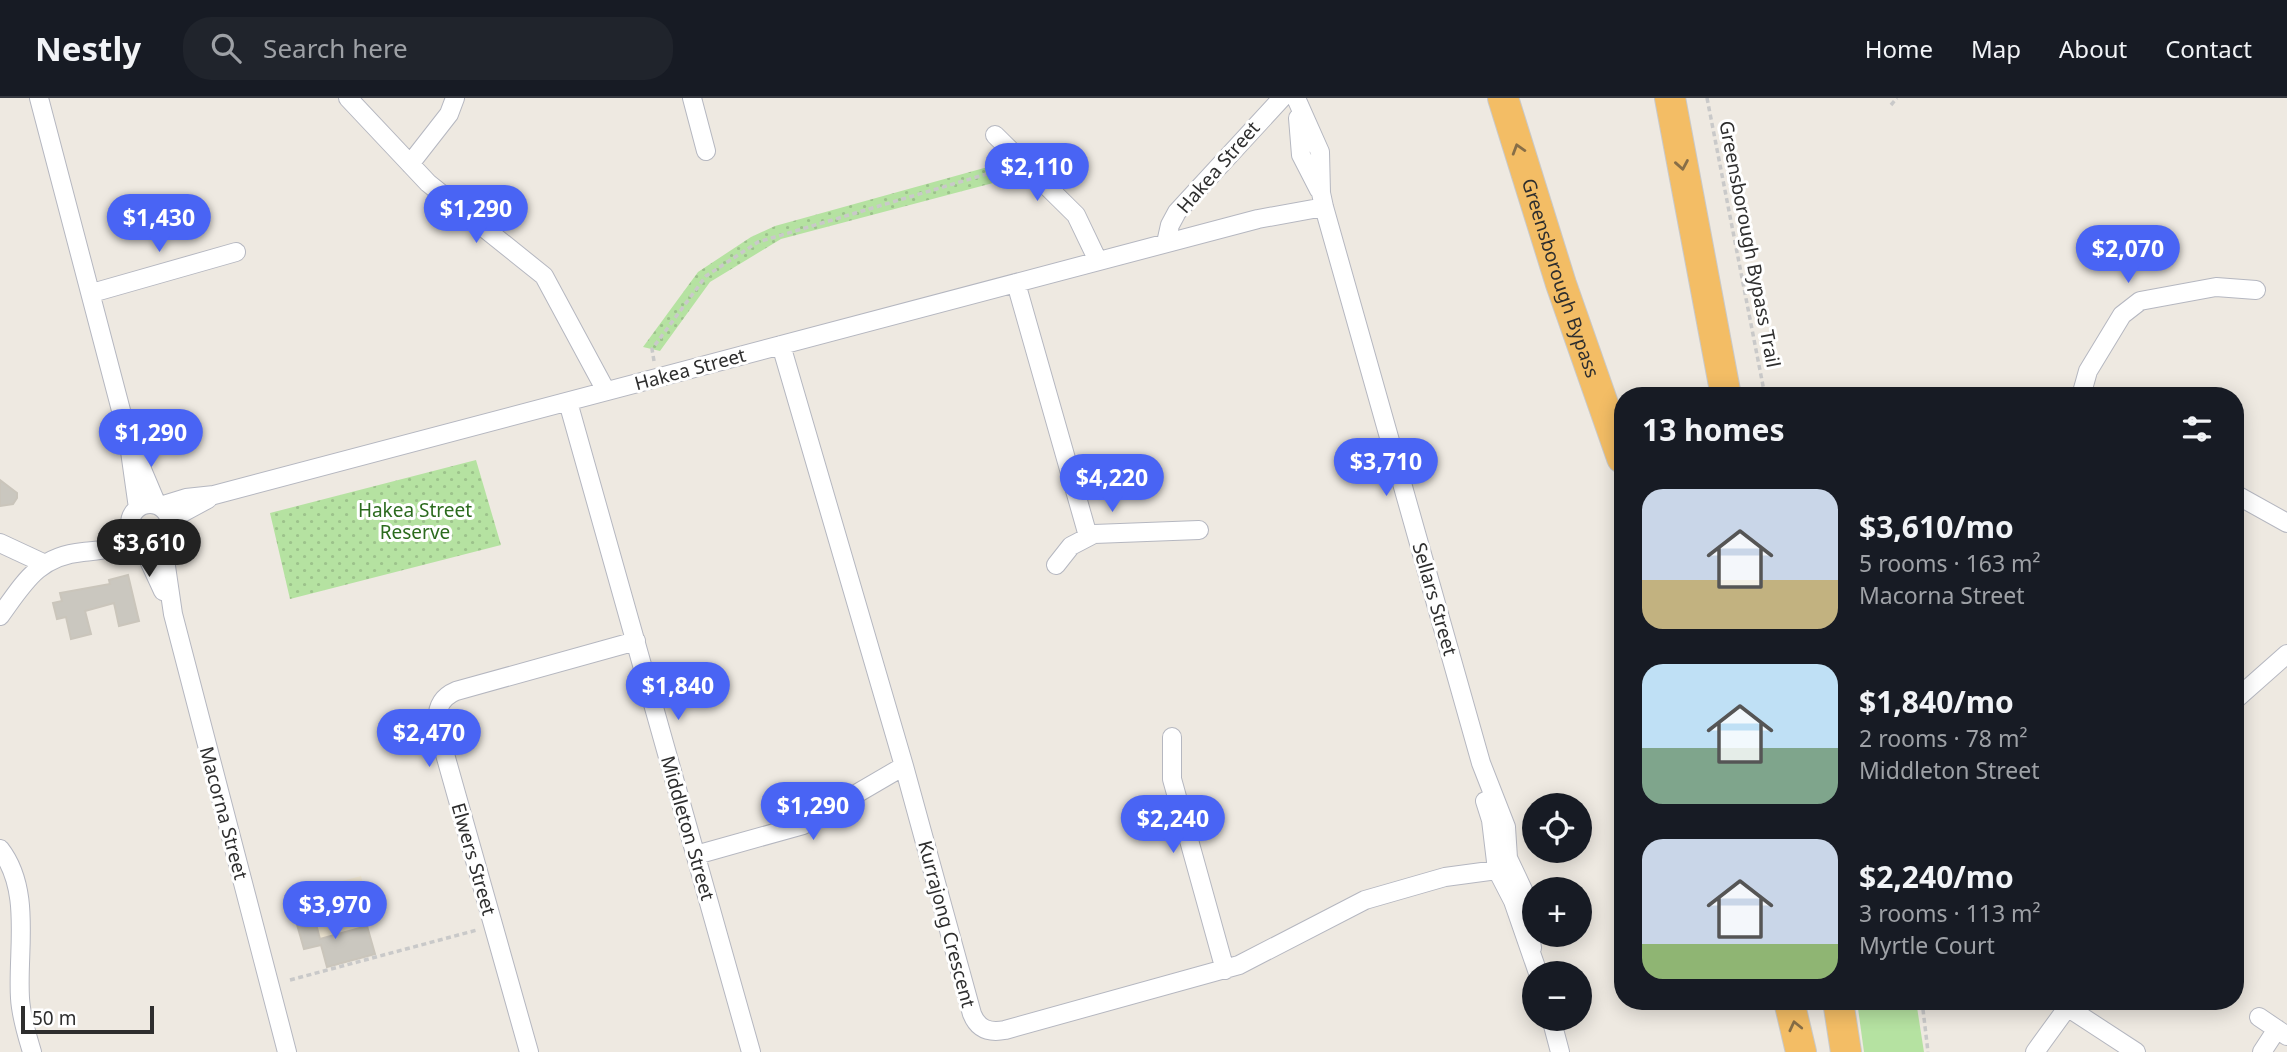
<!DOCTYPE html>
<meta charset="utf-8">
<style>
body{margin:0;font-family:"Noto Sans",sans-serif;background:#20242c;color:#f1f3f6;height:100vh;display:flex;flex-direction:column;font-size:26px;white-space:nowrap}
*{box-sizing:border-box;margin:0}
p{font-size:23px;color:#9ea1a6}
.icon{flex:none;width:38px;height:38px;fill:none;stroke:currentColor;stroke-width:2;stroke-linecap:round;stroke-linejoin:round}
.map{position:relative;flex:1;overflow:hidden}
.sheet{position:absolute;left:1614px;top:289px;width:630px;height:623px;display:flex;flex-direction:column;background:#171b24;border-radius:28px;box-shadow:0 4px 18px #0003}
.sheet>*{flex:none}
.buttons{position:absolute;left:1522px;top:695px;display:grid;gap:14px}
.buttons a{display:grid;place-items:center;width:70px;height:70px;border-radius:50%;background:#171b24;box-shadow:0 4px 18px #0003;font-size:35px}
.scale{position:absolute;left:21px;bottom:18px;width:133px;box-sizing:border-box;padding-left:7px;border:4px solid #2e2e2e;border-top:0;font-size:19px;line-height:24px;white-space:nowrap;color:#2e2e2e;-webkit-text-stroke:5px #fff;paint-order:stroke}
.price{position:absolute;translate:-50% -60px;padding:0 16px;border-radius:24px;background:#4964f4;color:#fff;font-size:23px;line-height:46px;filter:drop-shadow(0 2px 4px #0008)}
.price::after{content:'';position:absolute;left:50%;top:42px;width:21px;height:16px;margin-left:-10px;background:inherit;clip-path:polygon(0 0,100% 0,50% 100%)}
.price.on{background:#222;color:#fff}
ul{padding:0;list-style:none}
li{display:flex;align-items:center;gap:21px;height:175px;padding:0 28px}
li span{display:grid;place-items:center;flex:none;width:196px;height:140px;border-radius:21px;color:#555}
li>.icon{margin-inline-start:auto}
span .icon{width:84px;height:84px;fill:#fffc;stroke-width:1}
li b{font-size:30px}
h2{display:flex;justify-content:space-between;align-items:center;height:84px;padding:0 28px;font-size:30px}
header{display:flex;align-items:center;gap:42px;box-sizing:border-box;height:98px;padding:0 35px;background:#171b24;border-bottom:2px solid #363941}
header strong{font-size:33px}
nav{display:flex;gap:38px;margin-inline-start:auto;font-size:24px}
.search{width:490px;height:63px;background:#20242c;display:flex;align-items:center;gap:18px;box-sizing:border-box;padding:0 24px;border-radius:28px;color:#9ea1a6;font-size:26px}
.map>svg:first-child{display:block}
.education{fill:#efe6d2}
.grass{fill:#b5e2a1}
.park{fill:url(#park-dots)}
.building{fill:#cac7bf;stroke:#cac5bb;stroke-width:2}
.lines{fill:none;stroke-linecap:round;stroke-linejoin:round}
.minor-casing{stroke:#b5b7c0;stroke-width:20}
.trunk-casing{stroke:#c9c9c9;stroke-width:32}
.path{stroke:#c9c9c9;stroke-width:3.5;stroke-dasharray:5 3.5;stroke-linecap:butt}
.minor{stroke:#fff;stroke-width:18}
.trunk{stroke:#f3bd65;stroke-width:30}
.oneway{stroke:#876e47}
.labels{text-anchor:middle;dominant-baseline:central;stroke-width:6;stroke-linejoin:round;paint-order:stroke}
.street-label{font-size:19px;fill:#2e2e2e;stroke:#fff}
.park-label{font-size:19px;fill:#2c6b1e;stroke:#fff}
</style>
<header>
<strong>Nestly</strong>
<div class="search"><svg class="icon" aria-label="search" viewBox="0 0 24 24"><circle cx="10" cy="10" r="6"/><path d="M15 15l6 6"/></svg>Search here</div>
<nav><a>Home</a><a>Map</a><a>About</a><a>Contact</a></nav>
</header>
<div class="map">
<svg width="2287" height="954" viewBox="0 0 2287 954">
<defs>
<pattern id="park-dots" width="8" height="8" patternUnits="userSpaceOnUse" patternTransform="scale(1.75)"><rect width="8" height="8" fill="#b5e2a1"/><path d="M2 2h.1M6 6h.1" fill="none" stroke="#9cc28b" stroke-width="1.8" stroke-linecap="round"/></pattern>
</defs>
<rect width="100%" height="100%" fill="#eee9e1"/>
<path class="education" d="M361 778 374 826 320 841 312 811 294 816 289 797Z"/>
<path class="grass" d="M1857 903H1916L1924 954H1864Z"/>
<path class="park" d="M995 67 1012 80 781 141 710 184 660 253 643 249 698 174 751 139 775 128Z
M476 362 501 447 290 501 270 415Z"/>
<path class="building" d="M0 382 17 395V400L13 406 0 408Z
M128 477 139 523 119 528 114 505 85 513 91 536 71 541 66 519 57 521 53 505 62 503 60 495 110 486 109 482Z
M312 811 320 841 367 828 375 856 327 869 321 847 304 851 294 816Z"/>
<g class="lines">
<defs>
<path id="minor" d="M39 0 128 339 138 410
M348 0 428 85 544 178 606 293
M692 0 706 53
M1296 0 1320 54 1321 95 1324 109 1481 665 1506 729 1508 760 1524 794 1532 850
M1298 20 1301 57 1319 92
M995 37 1076 117 1098 163
M410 66 449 16 455 0
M1166 145 1170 127 1177 114 1282 0
M1016 185 1088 438
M92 195 236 154
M781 247 904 668 972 916C978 931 989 935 1005 932L1239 867 1365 802 1445 779 1497 772 1508 760
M2081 298 2088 273 2122 217 2140 203 2216 189 2256 192
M568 304 751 954
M135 355 157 407
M2235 396 2287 425
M130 426a20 20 0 1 1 40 0a20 20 0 1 1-40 0Z
M160 408 186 400 214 397 1258 121 1324 109
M169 422 208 401
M162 441 173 516 287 954
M140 443 163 493
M0 445 43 465
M1056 467 1071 448 1094 436 1199 432
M0 518C24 485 38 458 83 454 102 452 120 451 136 441
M2235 602 2287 556
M1172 639V681L1225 872
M1485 703 1491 722 1497 772 1513 803 1538 875
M0 751C32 792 17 852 20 900 21 919 27 937 32 954
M696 757 803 727 904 668
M2067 909 2136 954
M2259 919 2287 938
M1551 920 1560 954
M529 954 439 635C435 616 437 601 456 593L636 543
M2035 954 2072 903
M2262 954 2277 931"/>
<g id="trunk">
<path id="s1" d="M1503 0 1561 186 1622 360"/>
<path d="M1670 0 1726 298"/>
<path d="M1789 903 1801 954"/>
<path d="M1838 903 1846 954"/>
</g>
</defs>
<use href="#minor" class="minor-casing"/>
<use href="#trunk" class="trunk-casing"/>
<path class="path" d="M1707 0 1765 298
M1891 7 1897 0
M654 263 652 251 706 178 758 144 1007 70
M290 882 477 832
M1922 903 1928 954"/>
<use href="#minor" class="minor"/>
<use href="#trunk" class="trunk"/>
</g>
<defs><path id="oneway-chevron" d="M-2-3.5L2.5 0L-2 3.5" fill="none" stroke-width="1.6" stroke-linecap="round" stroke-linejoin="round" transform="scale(1.75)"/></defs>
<g class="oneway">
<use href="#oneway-chevron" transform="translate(1518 51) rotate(-107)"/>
<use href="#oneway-chevron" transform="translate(1682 67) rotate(80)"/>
<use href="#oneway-chevron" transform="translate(1795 928) rotate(-103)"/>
</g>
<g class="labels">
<g class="street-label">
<text transform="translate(1218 69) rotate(-49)">Hakea Street</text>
<text transform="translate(1750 146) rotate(79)">Greensborough Bypass Trail</text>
<text stroke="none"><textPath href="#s1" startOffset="189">Greensborough Bypass</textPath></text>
<text transform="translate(690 271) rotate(-15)">Hakea Street</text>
<text transform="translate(1435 501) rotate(74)">Sellars Street</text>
<text transform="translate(224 715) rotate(75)">Macorna Street</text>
<text transform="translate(688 730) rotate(74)">Middleton Street</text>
<text transform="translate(474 761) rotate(74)">Elwers Street</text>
<text transform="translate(947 826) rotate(75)">Kurrajong Crescent</text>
</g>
<g class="park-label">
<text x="415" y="412">Hakea Street<tspan x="415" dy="22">Reserve</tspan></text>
</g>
</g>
</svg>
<div class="buttons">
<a><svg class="icon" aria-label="locate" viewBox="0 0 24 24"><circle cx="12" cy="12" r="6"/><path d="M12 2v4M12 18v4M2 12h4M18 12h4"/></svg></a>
<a>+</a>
<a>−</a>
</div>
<div class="scale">50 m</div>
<b class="price" style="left:1037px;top:105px">$2,110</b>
<b class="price" style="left:476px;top:147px">$1,290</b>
<b class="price" style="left:159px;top:156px">$1,430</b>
<b class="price" style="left:2128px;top:187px">$2,070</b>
<b class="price" style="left:151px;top:371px">$1,290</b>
<b class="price" style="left:1386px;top:400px">$3,710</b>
<b class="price" style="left:1112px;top:416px">$4,220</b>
<b class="price on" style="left:149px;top:481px">$3,610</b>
<b class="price" style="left:678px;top:624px">$1,840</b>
<b class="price" style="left:429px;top:671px">$2,470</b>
<b class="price" style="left:813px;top:744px">$1,290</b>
<b class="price" style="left:1173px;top:757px">$2,240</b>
<b class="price" style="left:335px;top:843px">$3,970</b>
<section class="sheet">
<h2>13 homes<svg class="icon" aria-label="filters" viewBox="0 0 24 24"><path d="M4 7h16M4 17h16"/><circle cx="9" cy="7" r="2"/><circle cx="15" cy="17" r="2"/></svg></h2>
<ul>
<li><span style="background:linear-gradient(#c9d6e8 65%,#c2b280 0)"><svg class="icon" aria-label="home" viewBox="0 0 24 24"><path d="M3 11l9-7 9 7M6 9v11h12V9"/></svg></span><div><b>$3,610/mo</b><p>5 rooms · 163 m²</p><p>Macorna Street</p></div></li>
<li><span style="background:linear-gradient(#bfe0f5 60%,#7fa58c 0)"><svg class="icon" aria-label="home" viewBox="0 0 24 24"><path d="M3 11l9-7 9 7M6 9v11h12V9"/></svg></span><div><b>$1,840/mo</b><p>2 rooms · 78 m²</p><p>Middleton Street</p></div></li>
<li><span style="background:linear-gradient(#c9d6e8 75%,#8fb573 0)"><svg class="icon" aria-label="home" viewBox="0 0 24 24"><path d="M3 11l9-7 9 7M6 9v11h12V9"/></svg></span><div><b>$2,240/mo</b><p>3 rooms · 113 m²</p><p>Myrtle Court</p></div></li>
</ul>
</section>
</div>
